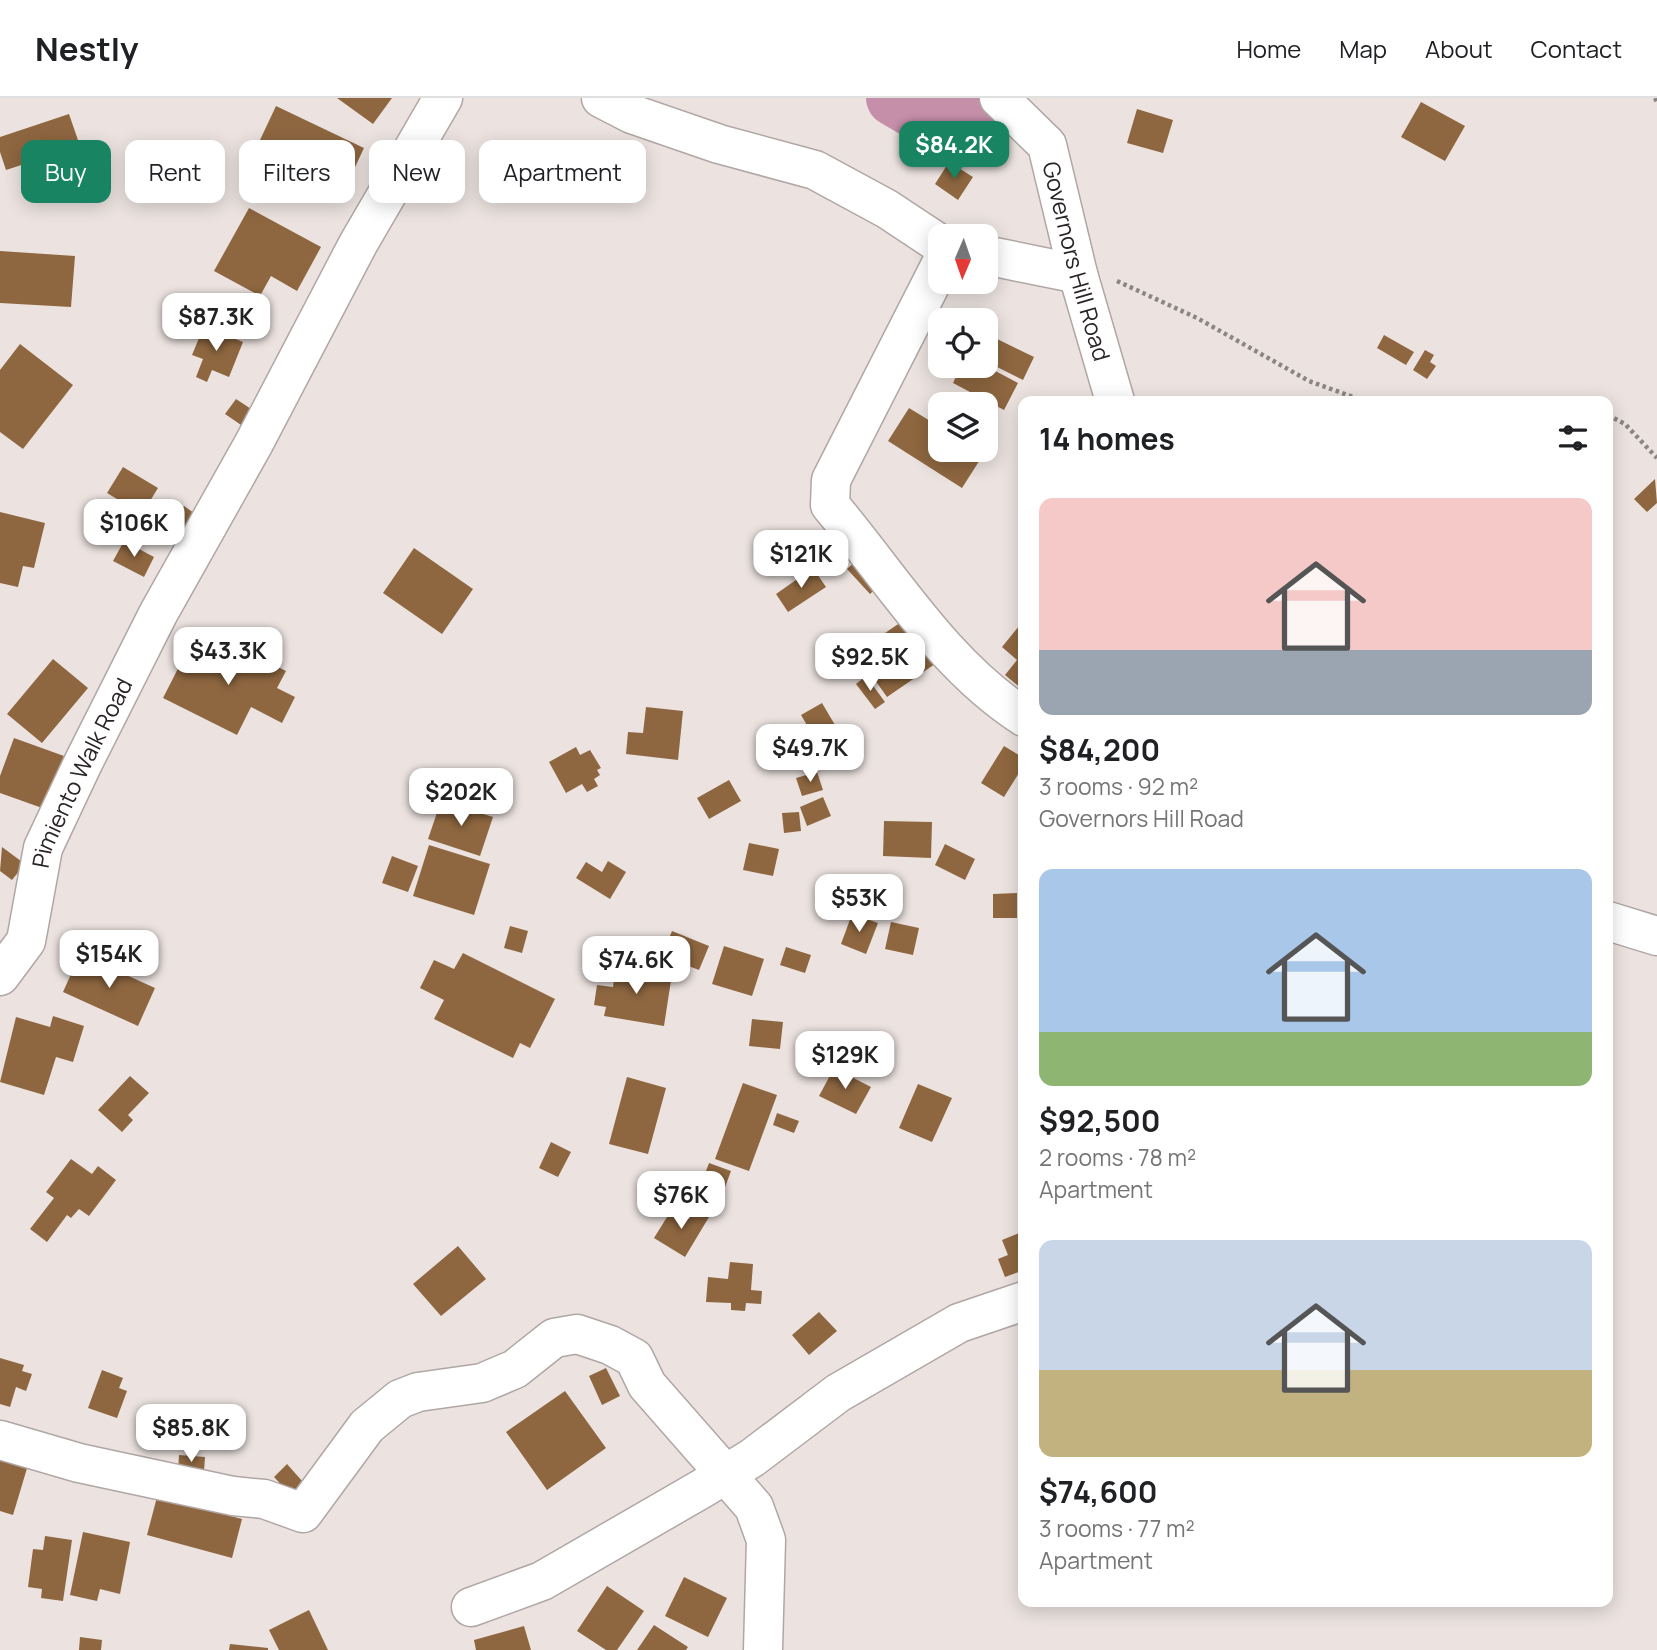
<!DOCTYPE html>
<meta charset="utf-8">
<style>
body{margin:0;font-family:Manrope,sans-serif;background:#f6f6f6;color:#202124;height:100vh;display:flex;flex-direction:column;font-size:26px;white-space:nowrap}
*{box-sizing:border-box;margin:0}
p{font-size:23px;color:#757577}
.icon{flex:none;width:38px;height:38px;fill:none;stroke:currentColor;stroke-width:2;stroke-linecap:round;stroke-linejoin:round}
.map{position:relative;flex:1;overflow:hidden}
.details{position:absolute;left:1018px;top:298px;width:595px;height:1211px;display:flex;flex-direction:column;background:#fff;border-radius:14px;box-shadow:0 4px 18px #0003}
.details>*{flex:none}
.guide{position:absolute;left:21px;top:42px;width:665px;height:63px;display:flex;gap:14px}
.needle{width:46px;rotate:182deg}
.fabs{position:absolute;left:928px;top:126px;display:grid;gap:14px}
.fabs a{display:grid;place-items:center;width:70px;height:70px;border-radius:14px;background:#fff;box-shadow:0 4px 18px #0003;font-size:35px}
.price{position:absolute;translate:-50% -60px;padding:0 16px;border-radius:14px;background:#fff;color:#222;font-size:23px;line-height:46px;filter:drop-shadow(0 2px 4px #0008)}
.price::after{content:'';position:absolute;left:50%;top:42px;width:21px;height:16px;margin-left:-10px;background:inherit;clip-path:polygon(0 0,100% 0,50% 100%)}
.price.active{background:#188461;color:#fff}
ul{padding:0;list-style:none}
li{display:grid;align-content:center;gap:14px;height:371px;padding:0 21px}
li span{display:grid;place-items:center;height:217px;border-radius:14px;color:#555}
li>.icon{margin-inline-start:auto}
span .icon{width:126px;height:126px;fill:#fffc;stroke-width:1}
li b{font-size:30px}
h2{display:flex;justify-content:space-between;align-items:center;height:84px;padding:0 21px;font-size:30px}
.pill{padding:0 24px;border-radius:14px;background:#fff;box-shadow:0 4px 18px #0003;font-size:24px;line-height:63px}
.pill.active{background:#188461;color:#fff}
header{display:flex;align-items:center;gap:42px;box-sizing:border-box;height:98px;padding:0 35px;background:#fff;border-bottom:2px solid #e0e0e0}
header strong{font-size:33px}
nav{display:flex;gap:38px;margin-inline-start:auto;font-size:24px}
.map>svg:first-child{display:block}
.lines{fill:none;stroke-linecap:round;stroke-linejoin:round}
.river{stroke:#c58ea9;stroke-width:56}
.building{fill:#8e6740}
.minor-casing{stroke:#b0a7a5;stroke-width:41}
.path{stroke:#8b8583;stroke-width:4.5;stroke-dasharray:3.5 3.5;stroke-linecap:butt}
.minor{stroke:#fff;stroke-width:38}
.labels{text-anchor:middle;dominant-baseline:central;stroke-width:7;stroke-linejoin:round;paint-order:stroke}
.street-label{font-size:23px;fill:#292524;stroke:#ece3e0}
</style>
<header>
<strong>Nestly</strong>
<nav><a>Home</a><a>Map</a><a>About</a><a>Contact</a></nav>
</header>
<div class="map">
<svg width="1657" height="1552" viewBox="0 0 1657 1552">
<rect width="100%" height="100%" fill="#ece3e0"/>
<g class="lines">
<path class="river" d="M894 0 940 27 977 8"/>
</g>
<path class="building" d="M337 0H392L373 26Z
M1421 4 1465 28 1445 63 1401 39Z
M276 8 364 50 341 99 253 57Z
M1137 11 1173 22 1163 55 1127 45Z
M69 16 80 48 6 72 0 54V39Z
M949 64 973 79 958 102 935 86Z
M249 110 321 149 297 193 271 178 260 198 214 173Z
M0 153 75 158 71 209 0 205Z
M204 228 243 244 229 279 212 272 207 284 196 279 203 261 192 257Z
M985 235 1034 259 1023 282 985 263Z
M1384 237 1414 254 1406 267 1377 250Z
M20 246 73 287 23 351 0 334V272Z
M1425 252 1434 257 1430 264 1436 268 1427 281 1413 272Z
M961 268H986L1018 285 1004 312 953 285Z
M236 301 257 315 247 331 225 316Z
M909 310 940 329V352H975L983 357 962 390 888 343Z
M123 369 158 390 142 416 107 395Z
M1655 381 1657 405 1647 414 1634 401Z
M184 408 204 422 187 446 167 432Z
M115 411 152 427 144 445 107 429Z
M0 414 45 425 34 470 23 468 18 489 0 485Z
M124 443 154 459 144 479 113 463Z
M414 450 473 491 442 536 383 495Z
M859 460 882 485 870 496 847 471Z
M813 470 826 489 788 514 776 496Z
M904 522 935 566 887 599 856 555Z
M1019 528 1024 532 1022 591 1005 577 1017 562 1002 549Z
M192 543 227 561 234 547 286 573 277 590 295 599 282 625 251 609 237 637 163 600Z
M53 561 88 590 42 645 7 616Z
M866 578 885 604 875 611 856 586Z
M822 605 835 627 814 639 801 617Z
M646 609 683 613 678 662 626 656 628 634 643 635Z
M14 640 64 658 45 711 0 695V678Z
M1004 648 1024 660V667L1004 699 981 685Z
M576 649 580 657 590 652 601 670 597 672 600 677 594 681 598 688 587 694 582 686 566 695 549 664Z
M817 674 823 692 802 698 796 680Z
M729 682 741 703 709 721 697 700Z
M823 699 831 718 807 728 800 709Z
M441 703 493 719 480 758 428 741Z
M799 714 801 733 784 735 782 715Z
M884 723 932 724 931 760 883 758Z
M749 745 779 751 773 778 743 772Z
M945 746 975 761 965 782 935 767Z
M429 747 490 766 474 817 413 798Z
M2 749 25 766 12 782 0 773Z
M392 758 418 768 408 794 382 785Z
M608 763 626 774 610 801 576 780 586 764 602 774Z
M1017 795V820H993V796Z
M852 816 878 825 866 856 841 846Z
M891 824 919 830 913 857 885 851Z
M510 828 528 833 522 855 504 850Z
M672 833 709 848 699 872 662 858Z
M724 848 764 861 752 898 712 886Z
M786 849 811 857 805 875 780 867Z
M463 855 555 901 530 950 520 945 513 960 434 921 444 902 420 890 434 862 454 871Z
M80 856 155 890 138 928 63 894Z
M616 867 672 876 664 928 604 918 606 909 594 907 597 887 613 889Z
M53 918 84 928 73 964 56 959 44 997 0 984 16 919 50 929Z
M752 921 783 924 780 951 749 948Z
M834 970 871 989 856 1016 819 998Z
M130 978 149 995 128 1017 133 1022 122 1034 98 1012Z
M627 979 666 990 648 1056 609 1046Z
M743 985 777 997 749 1073 715 1061Z
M918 986 952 1000 932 1044 899 1030Z
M777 1015 799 1023 794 1035 773 1027Z
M551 1044 571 1054 558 1079 539 1070Z
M71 1061 92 1076 98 1068 116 1082 89 1118 79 1111 71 1120 67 1117 47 1144 30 1131 54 1100 46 1094Z
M709 1065 731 1073 718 1108 696 1100Z
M672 1111 689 1121 695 1111 709 1119 685 1159 654 1140Z
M1024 1133V1172L1005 1179 998 1161 1008 1157 1002 1142Z
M458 1148 486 1181 441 1218 413 1186Z
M730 1164 753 1166 751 1192 762 1193 761 1206 746 1205 745 1213 731 1212V1205L706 1204 708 1179 728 1181Z
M819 1214 837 1233 809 1257 792 1237Z
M0 1260 24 1267 22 1273 32 1276 26 1293 16 1289 10 1309 0 1306Z
M606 1270 620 1298 602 1307 589 1278Z
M102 1272 123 1280 119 1290 127 1293 117 1320 88 1310Z
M565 1293 606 1350 547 1392 506 1334Z
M182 1312H232V1351H182Z
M179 1357 205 1359 204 1374 178 1373Z
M0 1358 28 1367 13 1417 0 1413Z
M287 1366 303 1384 290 1396 274 1379Z
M157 1399 242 1421 232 1460 147 1437Z
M83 1434 130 1444 120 1496 100 1491 97 1503 70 1497Z
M45 1438 72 1442 63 1503 41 1500 42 1491 28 1489 33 1451 43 1452Z
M684 1479 727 1500 708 1539 665 1518Z
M607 1488 644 1513 617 1552H606L577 1533Z
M309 1512 328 1552H279L269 1532Z
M654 1527 688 1549 686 1552H637Z
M524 1528 531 1552H476L474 1542Z
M80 1539 102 1542 101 1552H79Z
M230 1546 268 1550V1552H229Z"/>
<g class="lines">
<defs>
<g id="minor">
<path d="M601 0 632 16 719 46 815 72 887 111 940 146"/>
<path id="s1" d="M999 0 1047 47 1078 176 1115 303"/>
<path d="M985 157 1078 176"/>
<path d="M940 168 831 382 830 407C891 479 943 567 1024 619"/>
<path d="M1608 823 1657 838"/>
<path id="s2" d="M0 878 26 843 43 750 83 665 158 516 254 345 358 146 443 0"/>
<path d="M0 1342 79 1365 233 1398 264 1401 303 1415 367 1328 400 1301 418 1294 482 1285 515 1271 554 1240 577 1236 610 1247 634 1260 647 1287 754 1409 766 1442 763 1552"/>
<path d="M471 1509 542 1483 703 1390 752 1360 838 1295 959 1225 1024 1203"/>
</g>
</defs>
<use href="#minor" class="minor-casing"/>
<path class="path" d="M1655 0 1657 4
M1117 183 1197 220 1309 283 1364 303
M1608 317 1625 326 1657 360"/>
<use href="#minor" class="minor"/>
</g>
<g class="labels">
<g class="street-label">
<text stroke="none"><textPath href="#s1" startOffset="187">Governors Hill Road</textPath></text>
<text stroke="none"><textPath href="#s2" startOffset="222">Pimiento Walk Road</textPath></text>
</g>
</g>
</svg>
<div class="fabs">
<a><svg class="needle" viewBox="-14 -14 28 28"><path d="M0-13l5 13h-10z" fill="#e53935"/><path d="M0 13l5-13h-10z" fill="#757577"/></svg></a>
<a><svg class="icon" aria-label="locate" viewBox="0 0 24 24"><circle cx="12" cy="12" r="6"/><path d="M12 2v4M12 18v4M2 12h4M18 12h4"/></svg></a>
<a><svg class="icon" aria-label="layers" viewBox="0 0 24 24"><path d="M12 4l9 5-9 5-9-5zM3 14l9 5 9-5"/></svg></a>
</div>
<b class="price active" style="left:954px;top:83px">$84.2K</b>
<b class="price" style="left:216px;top:255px">$87.3K</b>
<b class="price" style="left:134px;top:461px">$106K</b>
<b class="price" style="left:801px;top:492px">$121K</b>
<b class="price" style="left:228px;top:589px">$43.3K</b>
<b class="price" style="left:870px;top:595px">$92.5K</b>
<b class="price" style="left:810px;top:686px">$49.7K</b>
<b class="price" style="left:461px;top:730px">$202K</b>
<b class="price" style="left:859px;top:836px">$53K</b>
<b class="price" style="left:109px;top:892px">$154K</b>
<b class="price" style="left:636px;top:898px">$74.6K</b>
<b class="price" style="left:845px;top:993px">$129K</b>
<b class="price" style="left:681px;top:1133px">$76K</b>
<b class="price" style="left:191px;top:1366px">$85.8K</b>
<div class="guide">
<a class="pill active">Buy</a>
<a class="pill">Rent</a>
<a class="pill">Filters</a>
<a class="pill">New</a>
<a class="pill">Apartment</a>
</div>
<section class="details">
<h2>14 homes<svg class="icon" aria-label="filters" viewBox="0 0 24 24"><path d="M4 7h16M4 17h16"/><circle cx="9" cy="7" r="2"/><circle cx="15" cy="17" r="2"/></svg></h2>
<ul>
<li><span style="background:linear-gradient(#f6c9c9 70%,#9aa5b1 0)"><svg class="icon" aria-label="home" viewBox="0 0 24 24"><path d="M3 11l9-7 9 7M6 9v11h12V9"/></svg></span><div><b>$84,200</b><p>3 rooms · 92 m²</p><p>Governors Hill Road</p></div></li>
<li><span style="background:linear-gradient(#a9c7e8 75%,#8fb573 0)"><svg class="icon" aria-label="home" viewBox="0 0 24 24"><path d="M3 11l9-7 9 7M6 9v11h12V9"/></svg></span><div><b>$92,500</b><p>2 rooms · 78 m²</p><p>Apartment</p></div></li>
<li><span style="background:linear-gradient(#c9d6e8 60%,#c2b280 0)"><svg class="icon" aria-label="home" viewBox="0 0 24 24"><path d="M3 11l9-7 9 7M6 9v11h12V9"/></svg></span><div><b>$74,600</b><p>3 rooms · 77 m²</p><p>Apartment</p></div></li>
</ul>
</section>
</div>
